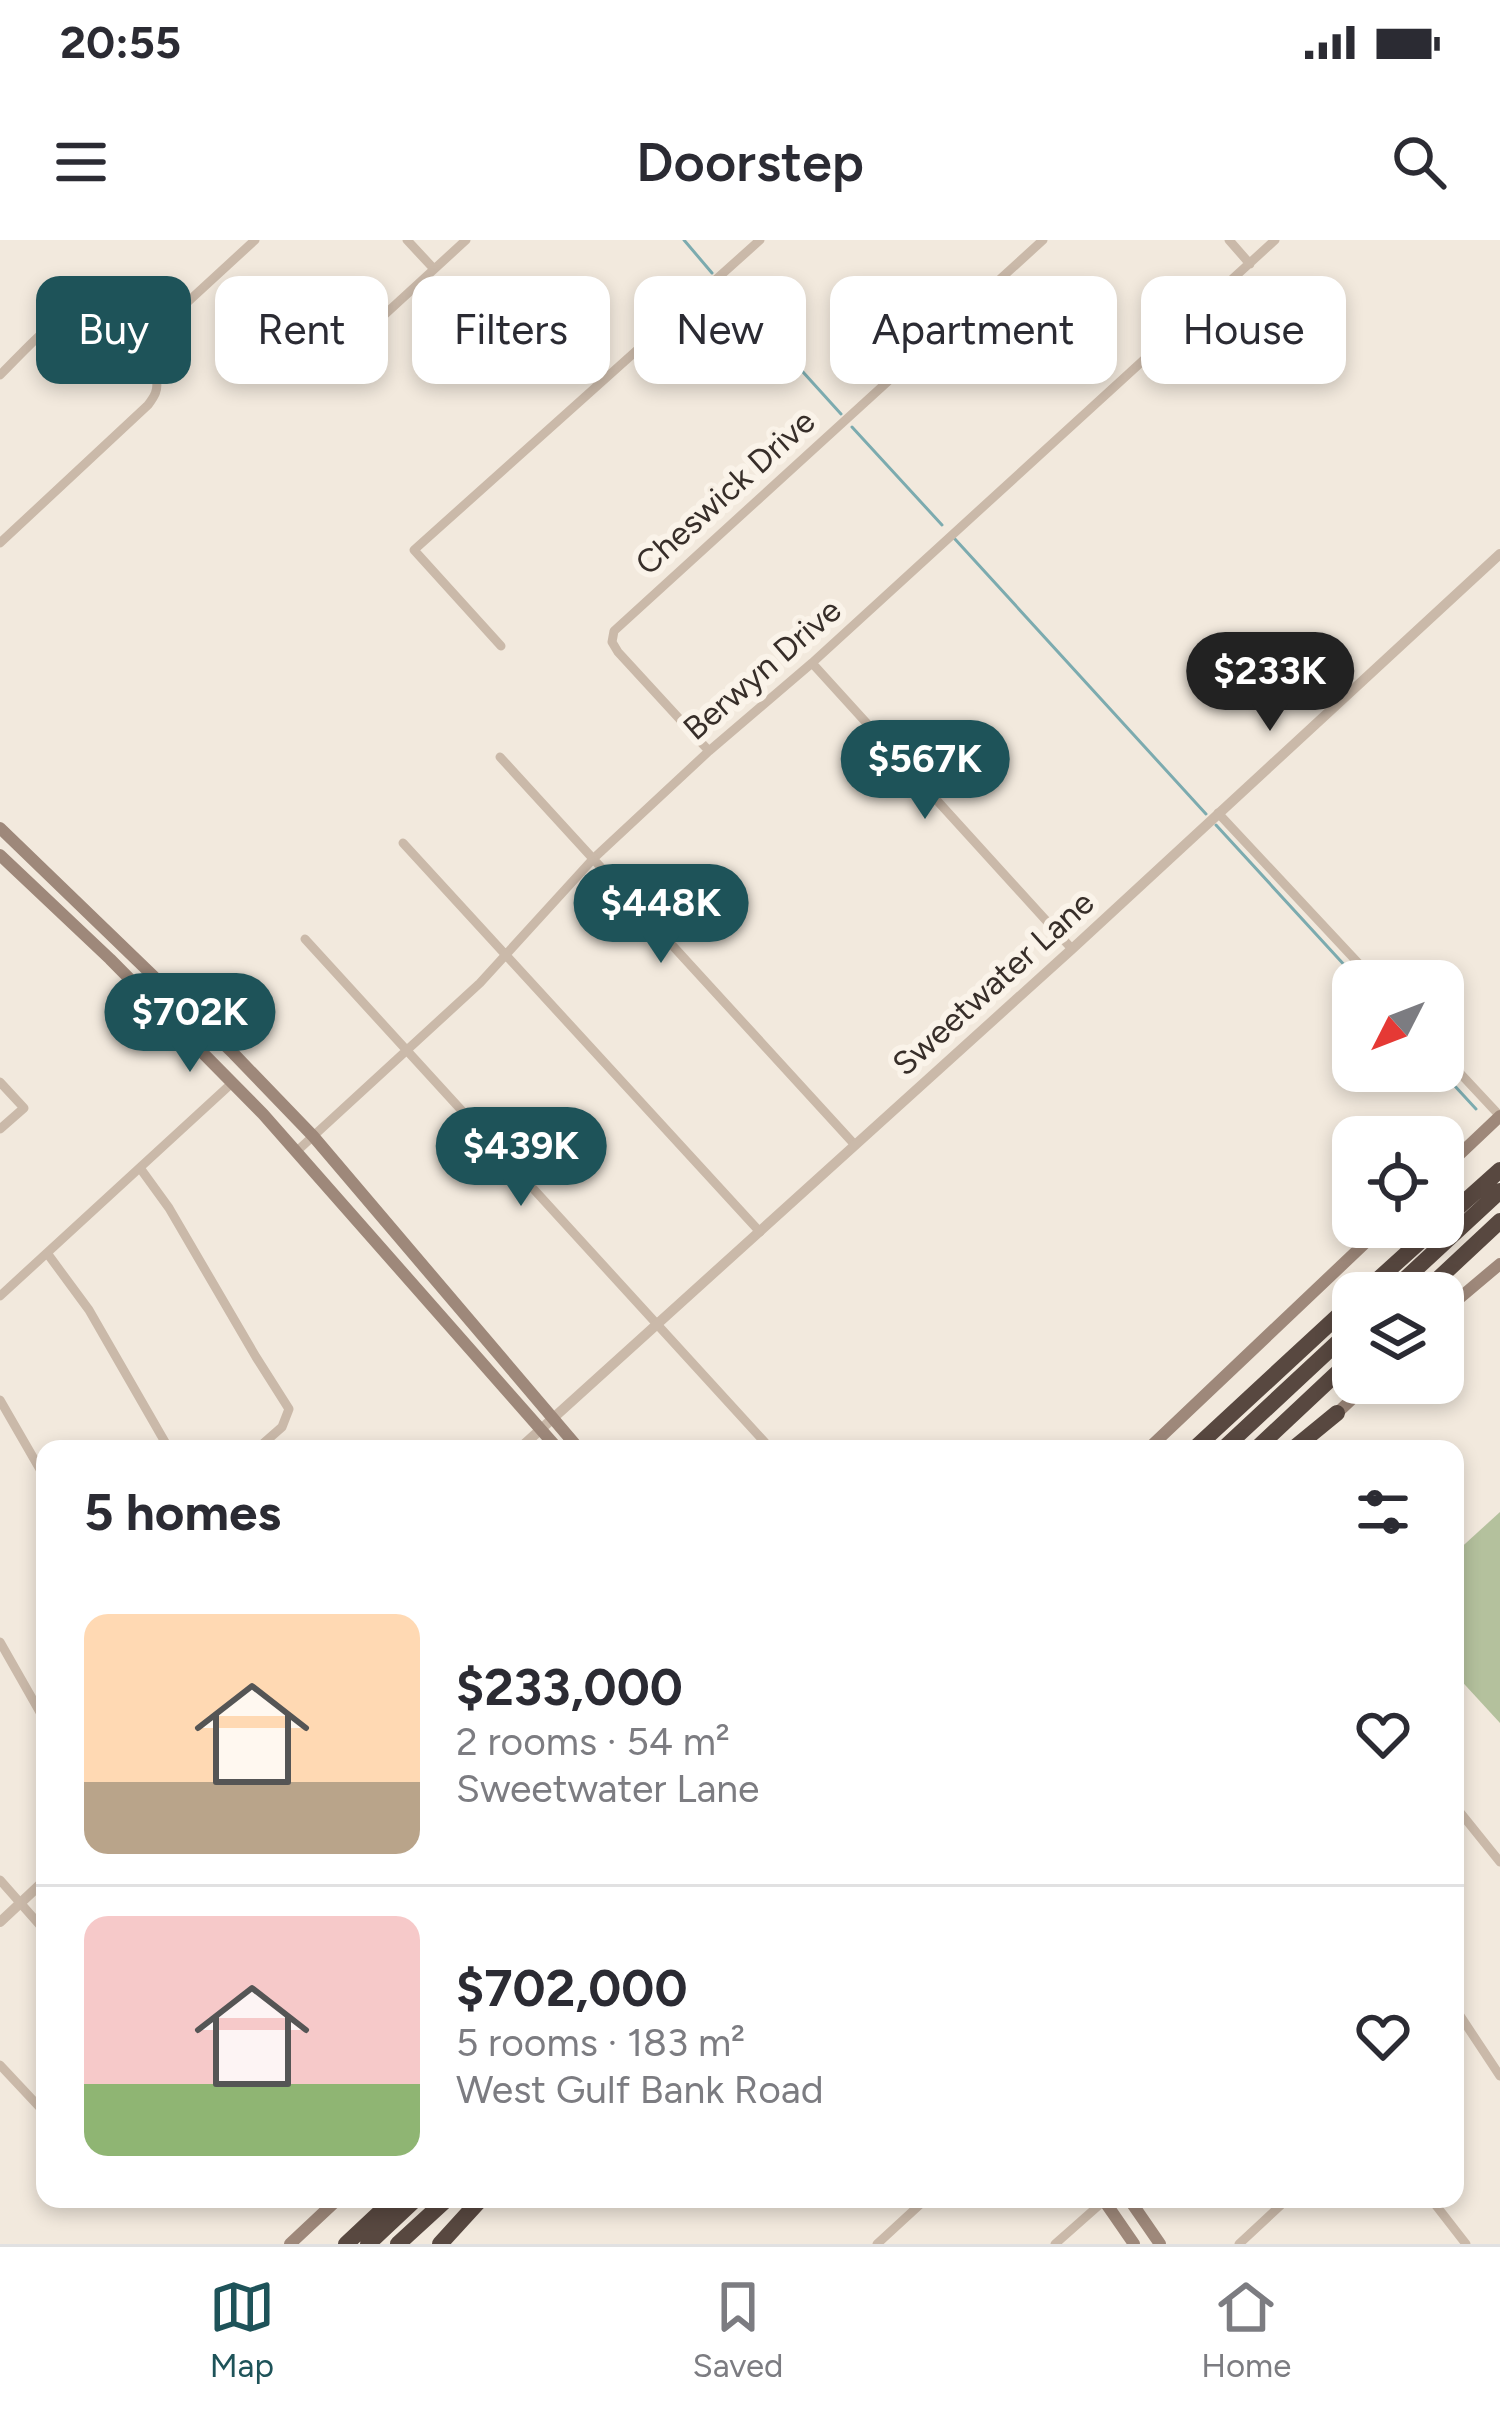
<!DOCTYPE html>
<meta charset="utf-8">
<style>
body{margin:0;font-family:Figtree,sans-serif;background:#f2f2f3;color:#2b2b33;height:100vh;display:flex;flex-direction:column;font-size:45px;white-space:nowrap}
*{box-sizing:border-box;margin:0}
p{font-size:39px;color:#7c7c81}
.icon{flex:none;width:66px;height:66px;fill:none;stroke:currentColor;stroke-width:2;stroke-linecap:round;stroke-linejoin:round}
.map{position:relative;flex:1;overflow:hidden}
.panel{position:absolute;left:36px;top:1200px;width:1428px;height:768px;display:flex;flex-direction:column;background:#fff;border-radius:24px;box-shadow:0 6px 18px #0003}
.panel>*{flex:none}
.top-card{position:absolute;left:36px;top:36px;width:1428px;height:108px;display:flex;gap:24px}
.needle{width:78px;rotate:228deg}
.tools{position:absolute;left:1332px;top:720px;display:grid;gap:24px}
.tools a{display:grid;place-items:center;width:132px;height:132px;border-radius:24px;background:#fff;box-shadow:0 6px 18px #0003;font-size:60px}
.price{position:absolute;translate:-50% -102px;padding:0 27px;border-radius:42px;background:#1e5359;color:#fff;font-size:39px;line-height:78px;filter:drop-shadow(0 3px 6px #0008)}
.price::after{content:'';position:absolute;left:50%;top:72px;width:36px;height:27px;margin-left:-18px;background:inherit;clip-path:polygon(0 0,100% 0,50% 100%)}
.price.current{background:#222;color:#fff}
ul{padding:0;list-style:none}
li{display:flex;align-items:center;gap:36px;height:300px;padding:0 48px}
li+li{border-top:3px solid #e1e1e2}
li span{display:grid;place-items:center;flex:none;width:336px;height:240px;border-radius:24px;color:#555}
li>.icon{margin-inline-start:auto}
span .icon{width:144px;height:144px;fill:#fffc;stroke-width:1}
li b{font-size:51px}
h2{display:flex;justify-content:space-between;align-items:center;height:144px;padding:0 48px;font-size:51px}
.tag{padding:0 42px;border-radius:24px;background:#fff;box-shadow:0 6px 18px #0003;font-size:42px;line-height:108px}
.tag.current{background:#1e5359;color:#fff}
.status{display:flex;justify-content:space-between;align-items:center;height:84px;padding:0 60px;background:#fff;direction:ltr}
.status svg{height:33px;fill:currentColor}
header{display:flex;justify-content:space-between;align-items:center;height:156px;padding:0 48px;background:#fff;font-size:54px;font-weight:600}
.dock{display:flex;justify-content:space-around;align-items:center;height:168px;border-top:3px solid #e1e1e2;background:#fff;font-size:33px;color:#7c7c81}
.dock a{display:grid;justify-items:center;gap:6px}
.dock .current{color:#1e5359}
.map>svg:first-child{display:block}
.green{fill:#b4c19d}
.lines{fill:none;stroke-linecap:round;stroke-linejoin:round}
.stream{stroke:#7cabaf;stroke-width:3}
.minor{stroke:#cab9a9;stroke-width:9}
.tertiary{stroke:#cab9a9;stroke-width:10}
.secondary{stroke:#9e887a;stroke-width:12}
.motorway{stroke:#584840;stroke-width:16}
.labels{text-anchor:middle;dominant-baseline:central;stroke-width:12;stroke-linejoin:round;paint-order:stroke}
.street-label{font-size:33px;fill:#372e29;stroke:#faf3e9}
</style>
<div class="status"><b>20:55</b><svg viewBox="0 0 49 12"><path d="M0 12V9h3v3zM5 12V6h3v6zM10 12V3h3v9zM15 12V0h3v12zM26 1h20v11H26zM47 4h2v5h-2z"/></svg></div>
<header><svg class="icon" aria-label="menu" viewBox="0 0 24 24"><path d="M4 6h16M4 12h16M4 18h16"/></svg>Doorstep<svg class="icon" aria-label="search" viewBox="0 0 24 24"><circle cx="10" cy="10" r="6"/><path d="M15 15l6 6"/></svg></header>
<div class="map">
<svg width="1500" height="2004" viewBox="0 0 1500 2004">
<rect width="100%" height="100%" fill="#f2e9dd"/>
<path class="green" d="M1500 1272V1483L1455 1434V1313Z"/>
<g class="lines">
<path class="stream" d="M684 0 712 33
M725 46 841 174
M852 187 942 285
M954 298 1206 574
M1216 585 1359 741
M1441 831 1476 869"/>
<path class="minor" d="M407 0 434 29
M1229 0 1250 24
M138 113 143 103 255 0
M322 132 466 0
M0 135C17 119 58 71 81 69 98 67 152 123 156 139 159 150 154 157 148 165L0 303
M501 406 414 310 760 0
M812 423 1072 709
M709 511 618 412 612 402 614 391 1043 0
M500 517 855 905
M1218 573 1375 741
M403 603 760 992
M305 699 771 1209
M1443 815 1500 876
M0 842 24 868 0 889
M297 911 480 743 594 618 709 511 812 423 1275 0
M140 928 169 968 256 1117 289 1169 282 1187 257 1209
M47 1013 89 1070 169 1209
M0 1056 232 843
M0 1160 45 1238
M0 1402 45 1481
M1455 1566 1500 1622
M0 1640 45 1691
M1455 1768 1500 1836
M0 1825 45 1873
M1431 1959 1466 2004
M877 2004 926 1959
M1055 2004 1106 1959
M1239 2004 1282 1964"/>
<path class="tertiary" d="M519 1209 1072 709 1500 314
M0 1682 45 1640"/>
<path class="secondary" d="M0 588 234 814 313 896 579 1209
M0 615 110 719 263 874 558 1209
M1443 930 1500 876
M1443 1072 1500 1024
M1335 1175 1369 1143
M1148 1209 1382 987
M1103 1959 1134 2004
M1129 1959 1160 2004
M290 2004 338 1959"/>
<path class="motorway" d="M1443 981 1500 930
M1363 1053 1436 987
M1390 1053 1500 951
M1423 1053 1500 981
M1194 1209 1353 1062
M1223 1209 1353 1088
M1256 1209 1353 1118
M1293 1209 1337 1173
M346 2004 394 1959
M368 2004 416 1959
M398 2004 447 1959
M440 2004 481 1959"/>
</g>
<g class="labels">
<g class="street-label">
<text transform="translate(725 252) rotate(-42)">Cheswick Drive</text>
<text transform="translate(762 429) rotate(-41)">Berwyn Drive</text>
<text transform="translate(993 743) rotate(-42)">Sweetwater Lane</text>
</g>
</g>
</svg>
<div class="tools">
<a><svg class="needle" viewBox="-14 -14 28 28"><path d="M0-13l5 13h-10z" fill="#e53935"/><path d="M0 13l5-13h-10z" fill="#7c7c81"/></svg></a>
<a><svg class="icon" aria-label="locate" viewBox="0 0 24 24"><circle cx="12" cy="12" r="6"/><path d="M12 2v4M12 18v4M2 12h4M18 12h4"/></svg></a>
<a><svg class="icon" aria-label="layers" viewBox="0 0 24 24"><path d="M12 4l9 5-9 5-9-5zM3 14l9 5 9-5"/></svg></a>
</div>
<b class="price current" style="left:1270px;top:494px">$233K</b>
<b class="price" style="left:925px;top:582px">$567K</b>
<b class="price" style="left:661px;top:726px">$448K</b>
<b class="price" style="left:190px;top:835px">$702K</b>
<b class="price" style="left:521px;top:969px">$439K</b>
<div class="top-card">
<a class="tag current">Buy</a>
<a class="tag">Rent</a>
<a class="tag">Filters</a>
<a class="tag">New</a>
<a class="tag">Apartment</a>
<a class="tag">House</a>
</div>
<section class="panel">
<h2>5 homes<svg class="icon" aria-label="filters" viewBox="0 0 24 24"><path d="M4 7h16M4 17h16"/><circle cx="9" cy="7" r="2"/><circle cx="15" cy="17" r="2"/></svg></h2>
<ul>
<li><span style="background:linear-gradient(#ffd9b3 70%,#b9a48a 0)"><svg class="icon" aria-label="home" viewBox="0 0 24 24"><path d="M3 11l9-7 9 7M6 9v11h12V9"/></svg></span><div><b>$233,000</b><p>2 rooms · 54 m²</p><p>Sweetwater Lane</p></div><svg class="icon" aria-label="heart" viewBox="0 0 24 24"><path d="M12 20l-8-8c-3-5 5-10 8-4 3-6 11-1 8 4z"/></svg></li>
<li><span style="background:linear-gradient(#f6c9c9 70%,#8fb573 0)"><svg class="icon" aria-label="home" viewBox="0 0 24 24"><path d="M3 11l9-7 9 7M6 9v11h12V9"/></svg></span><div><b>$702,000</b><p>5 rooms · 183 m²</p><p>West Gulf Bank Road</p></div><svg class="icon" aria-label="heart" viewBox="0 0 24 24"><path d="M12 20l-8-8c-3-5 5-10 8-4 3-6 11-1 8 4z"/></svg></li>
</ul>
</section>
</div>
<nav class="dock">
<a class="current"><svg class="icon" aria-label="map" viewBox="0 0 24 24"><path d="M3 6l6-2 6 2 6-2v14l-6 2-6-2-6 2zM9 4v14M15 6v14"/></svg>Map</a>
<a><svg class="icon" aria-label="saved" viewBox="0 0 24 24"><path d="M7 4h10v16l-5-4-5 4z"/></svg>Saved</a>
<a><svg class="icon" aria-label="home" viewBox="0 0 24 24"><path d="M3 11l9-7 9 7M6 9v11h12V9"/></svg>Home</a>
</nav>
